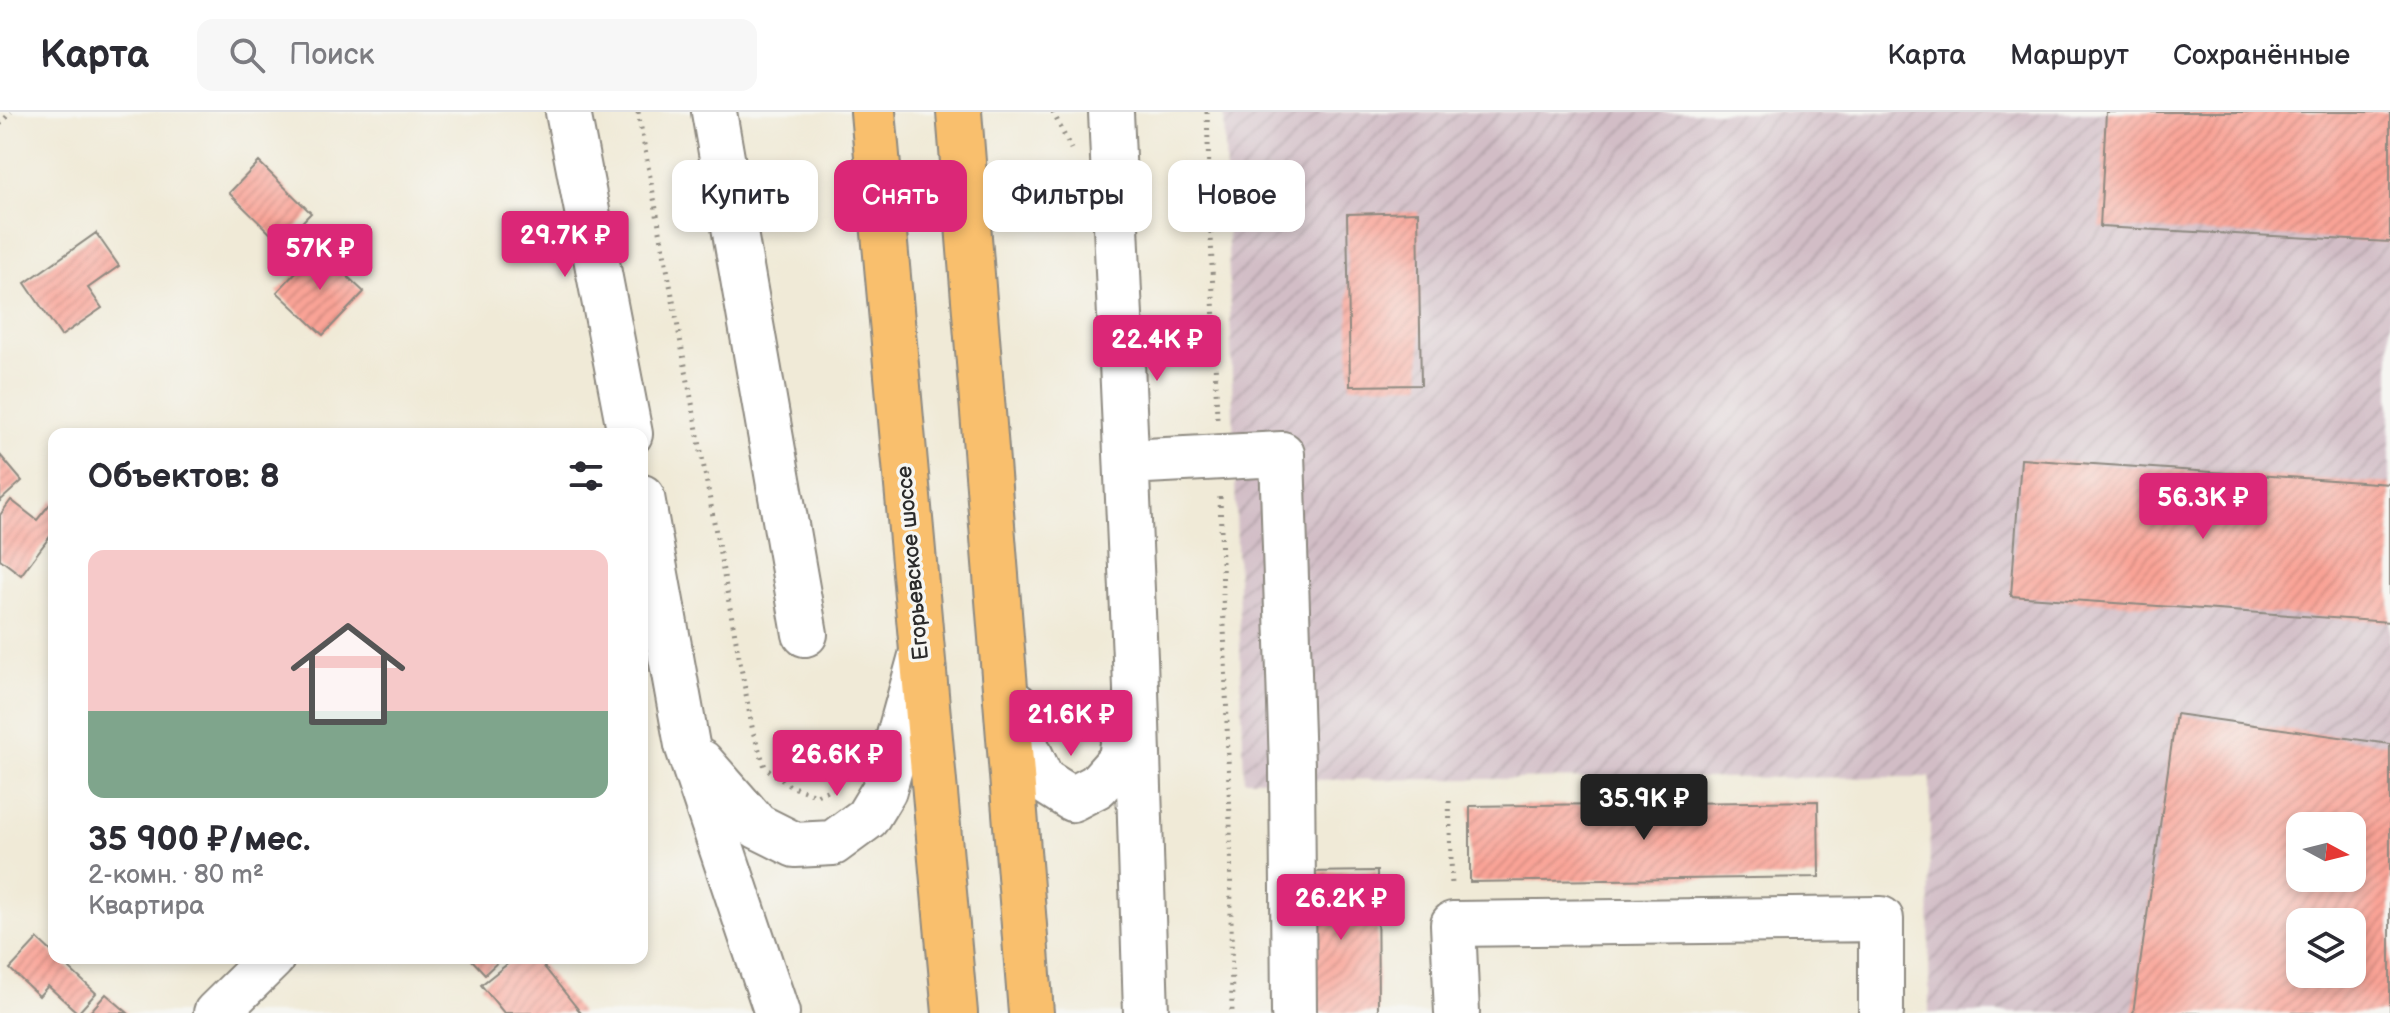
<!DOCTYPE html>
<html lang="ru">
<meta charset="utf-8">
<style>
body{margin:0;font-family:"Balsamiq Sans",sans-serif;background:#f7f7f7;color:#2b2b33;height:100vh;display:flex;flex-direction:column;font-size:30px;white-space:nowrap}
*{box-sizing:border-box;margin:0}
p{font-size:26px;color:#7c7c81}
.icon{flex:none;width:44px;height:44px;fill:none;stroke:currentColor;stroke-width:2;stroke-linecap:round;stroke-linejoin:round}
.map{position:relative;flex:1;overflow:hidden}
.panel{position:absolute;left:48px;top:316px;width:600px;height:536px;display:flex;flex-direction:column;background:#fff;border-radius:16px;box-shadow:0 4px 12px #0003}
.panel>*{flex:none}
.top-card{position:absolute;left:672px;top:48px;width:760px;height:72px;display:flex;gap:16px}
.needle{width:52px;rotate:97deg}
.controls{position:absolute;left:2286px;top:700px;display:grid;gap:16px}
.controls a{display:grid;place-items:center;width:80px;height:80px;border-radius:16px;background:#fff;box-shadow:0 4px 12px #0003;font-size:40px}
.price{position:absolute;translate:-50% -68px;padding:0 18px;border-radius:8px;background:#db2777;color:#fff;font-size:26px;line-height:52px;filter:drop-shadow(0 2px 4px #0008)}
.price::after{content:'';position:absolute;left:50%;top:48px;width:24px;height:18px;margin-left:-12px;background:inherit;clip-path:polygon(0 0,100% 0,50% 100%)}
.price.current{background:#222;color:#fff}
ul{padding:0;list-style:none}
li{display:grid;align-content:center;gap:16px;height:424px;padding:0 40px}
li+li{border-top:2px solid #e1e1e2}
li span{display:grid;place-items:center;height:248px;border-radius:16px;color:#555}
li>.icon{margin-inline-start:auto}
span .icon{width:144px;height:144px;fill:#fffc;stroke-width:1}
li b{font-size:34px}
h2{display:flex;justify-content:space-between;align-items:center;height:96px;padding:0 40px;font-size:34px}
.pill{padding:0 28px;border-radius:16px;background:#fff;box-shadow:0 4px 12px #0003;font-size:28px;line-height:72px}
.pill.current{background:#db2777;color:#fff}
header{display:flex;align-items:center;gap:48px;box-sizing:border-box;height:112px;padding:0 40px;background:#fff;border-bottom:2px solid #e1e1e2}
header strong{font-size:38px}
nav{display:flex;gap:44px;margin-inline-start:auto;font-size:28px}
.search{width:560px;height:72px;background:#f7f7f7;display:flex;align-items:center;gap:20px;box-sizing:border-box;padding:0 28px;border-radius:16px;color:#7c7c81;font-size:30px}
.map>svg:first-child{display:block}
.industrial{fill:url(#industrial-furrows);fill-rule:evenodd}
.building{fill:url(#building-hatch);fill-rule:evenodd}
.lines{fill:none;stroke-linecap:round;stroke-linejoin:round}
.minor-casing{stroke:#8e8a81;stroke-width:48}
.major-casing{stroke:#8e8a81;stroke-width:48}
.path{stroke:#8e8a81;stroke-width:5;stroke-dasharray:2 6;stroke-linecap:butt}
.minor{stroke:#fff;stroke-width:44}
.major{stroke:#f9bf6d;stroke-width:44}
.labels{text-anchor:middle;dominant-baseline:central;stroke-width:7;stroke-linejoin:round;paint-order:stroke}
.street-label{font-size:22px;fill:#2b2b2b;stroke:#f6f6f2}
</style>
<header>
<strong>Карта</strong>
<div class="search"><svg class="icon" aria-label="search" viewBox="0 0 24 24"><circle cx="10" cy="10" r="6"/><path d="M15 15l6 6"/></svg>Поиск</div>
<nav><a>Карта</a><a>Маршрут</a><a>Сохранённые</a></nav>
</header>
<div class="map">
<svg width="2390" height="901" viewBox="0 0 2390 901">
<defs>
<pattern id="industrial-furrows" width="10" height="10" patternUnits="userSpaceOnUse" patternTransform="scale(2)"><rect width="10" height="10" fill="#d2bdc6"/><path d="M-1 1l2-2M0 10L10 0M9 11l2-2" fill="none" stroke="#b4a3aa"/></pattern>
<pattern id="building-hatch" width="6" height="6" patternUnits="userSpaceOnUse" patternTransform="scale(2)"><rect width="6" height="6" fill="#f9a396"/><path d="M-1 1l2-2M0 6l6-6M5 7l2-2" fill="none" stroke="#d68c81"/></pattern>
</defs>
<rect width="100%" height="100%" fill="#f6f6f2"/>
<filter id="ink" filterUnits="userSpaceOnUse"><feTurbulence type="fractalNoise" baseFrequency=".0125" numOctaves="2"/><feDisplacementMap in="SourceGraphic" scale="16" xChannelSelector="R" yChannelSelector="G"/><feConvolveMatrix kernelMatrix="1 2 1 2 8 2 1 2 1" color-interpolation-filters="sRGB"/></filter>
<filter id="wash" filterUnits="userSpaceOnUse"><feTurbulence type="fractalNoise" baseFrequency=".006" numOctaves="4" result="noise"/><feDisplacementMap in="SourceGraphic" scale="32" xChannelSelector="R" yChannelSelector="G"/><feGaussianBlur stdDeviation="1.8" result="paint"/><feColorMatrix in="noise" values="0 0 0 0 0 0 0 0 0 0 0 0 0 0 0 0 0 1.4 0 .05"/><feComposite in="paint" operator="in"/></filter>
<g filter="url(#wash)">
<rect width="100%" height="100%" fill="#f0ead7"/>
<path class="industrial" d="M1224 0H2390V901H1929L1930 665 1244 668ZM2300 714H2352V766H2300ZM2300 810H2352V862H2300Z"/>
<g id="blocks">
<path class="building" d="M2106 0H2390V130L2100 115Z
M259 50 311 101 281 132 229 81Z
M1418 100 1421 273 1350 274 1347 102Z
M96 121 119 154 88 176 102 196 61 224 25 171Z
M318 137 364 180 323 223 277 180Z
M0 343 22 369 0 389Z
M2021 347 2390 372V510L2011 484Z
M54 387V419L21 463 0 447V403L11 388 37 408Z
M2176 602 2390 632V901H2133ZM2300 714H2352V766H2300ZM2300 810H2352V862H2300Z
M1818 689 1819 765 1470 770V694Z
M1377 759 1378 901H1306L1304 760Z
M38 827 54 842V846H58L96 881 78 901 48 874 39 884 10 857Z
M470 846H502L485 862Z
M515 846H537L581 901H504L481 873Z
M106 882 128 901H89Z"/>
</g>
</g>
<g filter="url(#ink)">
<use href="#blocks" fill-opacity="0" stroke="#8e8a81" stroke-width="2"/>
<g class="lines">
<defs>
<path id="minor" d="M568 0 630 322
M714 0 805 522
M1111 0 1135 546 1146 901
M1127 350 1282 342 1292 655 1294 901
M642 385 687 633 777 901
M1016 593 1027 636 1042 668 1072 687 1097 674 1121 647 1126 607
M701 650 757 714 795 733 833 731 867 706 884 678 921 544
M216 901 272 846
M1457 901 1453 812 1881 807V901"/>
<path id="major" d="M873 0 955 901
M959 0 1031 901"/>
</defs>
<use href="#minor" class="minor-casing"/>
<use href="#major" class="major-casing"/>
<path class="path" d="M638 0 753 620 765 655 790 674 816 683 835 676
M1053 0 1071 37
M1207 0 1217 307
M0 12 11 0
M1220 385 1230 708 1232 901
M1449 689 1452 775"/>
<use href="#minor" class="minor"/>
<use href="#major" class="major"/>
</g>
</g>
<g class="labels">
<g class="street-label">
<text transform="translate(913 451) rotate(-95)">Егорьевское шоссе</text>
</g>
</g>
</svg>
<div class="controls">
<a><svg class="needle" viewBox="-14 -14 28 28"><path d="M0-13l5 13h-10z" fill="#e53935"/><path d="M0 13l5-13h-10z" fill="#7c7c81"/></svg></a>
<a><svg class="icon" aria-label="layers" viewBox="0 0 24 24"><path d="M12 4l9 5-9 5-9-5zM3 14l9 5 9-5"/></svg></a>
</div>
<b class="price" style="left:565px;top:167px">29.7K ₽</b>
<b class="price" style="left:320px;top:180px">57K ₽</b>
<b class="price" style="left:1157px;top:271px">22.4K ₽</b>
<b class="price" style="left:2203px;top:429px">56.3K ₽</b>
<b class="price" style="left:1071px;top:646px">21.6K ₽</b>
<b class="price" style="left:837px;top:686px">26.6K ₽</b>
<b class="price current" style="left:1644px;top:730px">35.9K ₽</b>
<b class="price" style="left:1341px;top:830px">26.2K ₽</b>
<div class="top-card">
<a class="pill">Купить</a>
<a class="pill current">Снять</a>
<a class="pill">Фильтры</a>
<a class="pill">Новое</a>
</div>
<section class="panel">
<h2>Объектов: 8<svg class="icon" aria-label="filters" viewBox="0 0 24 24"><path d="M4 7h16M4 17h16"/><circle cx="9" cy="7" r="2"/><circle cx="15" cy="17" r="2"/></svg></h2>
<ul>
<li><span style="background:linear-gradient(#f6c9c9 65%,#7fa58c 0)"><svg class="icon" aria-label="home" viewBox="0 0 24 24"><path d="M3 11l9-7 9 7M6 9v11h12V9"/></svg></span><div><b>35 900 ₽/мес.</b><p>2-комн. · 80 m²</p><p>Квартира</p></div></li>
</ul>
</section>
</div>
